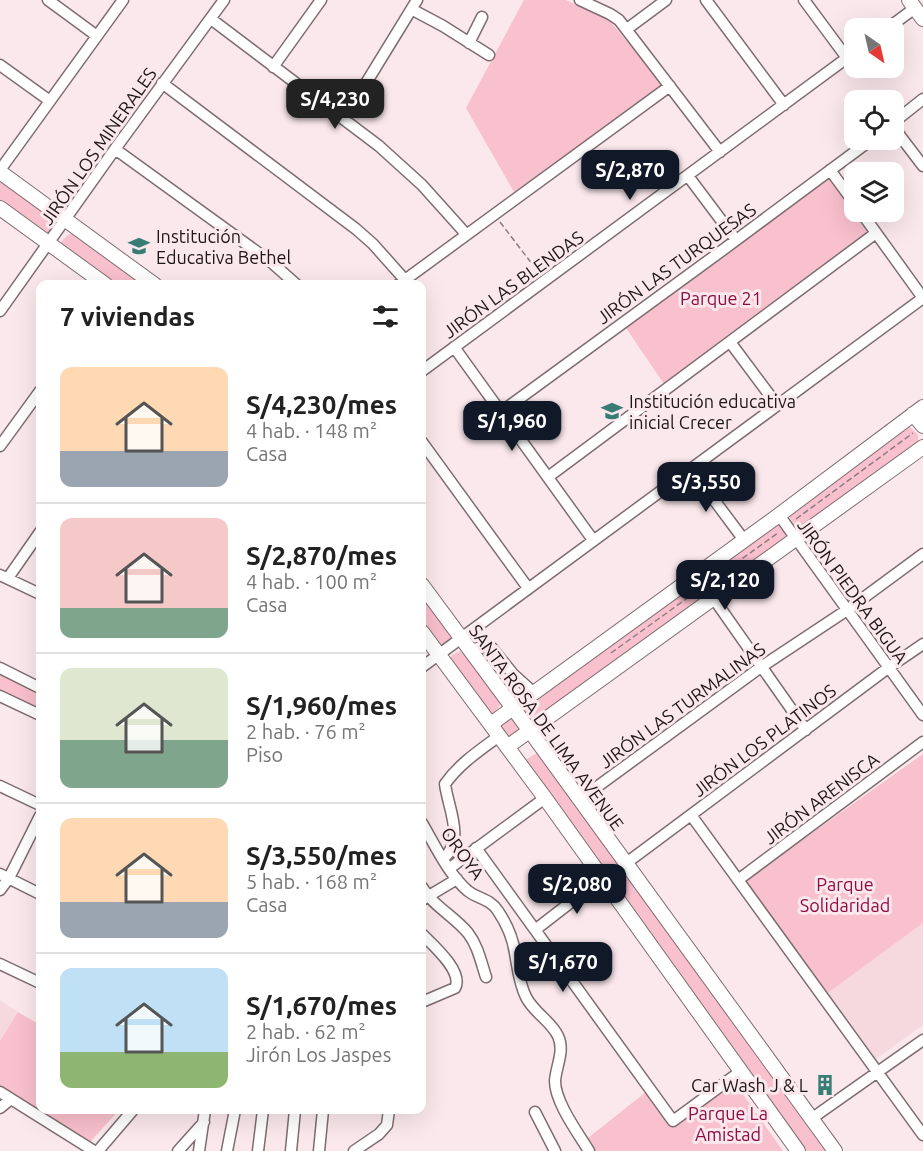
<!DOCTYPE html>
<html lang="es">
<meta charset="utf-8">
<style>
body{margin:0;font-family:Ubuntu,sans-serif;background:#f6f6f6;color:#222;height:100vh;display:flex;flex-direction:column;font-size:22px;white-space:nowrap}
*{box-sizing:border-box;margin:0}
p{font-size:20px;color:#767676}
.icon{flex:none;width:33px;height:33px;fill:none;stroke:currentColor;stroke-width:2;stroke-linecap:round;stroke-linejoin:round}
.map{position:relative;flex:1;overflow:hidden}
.sheet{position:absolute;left:36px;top:280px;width:390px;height:834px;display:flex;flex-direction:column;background:#fff;border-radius:12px;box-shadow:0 6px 24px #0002}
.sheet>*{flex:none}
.needle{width:39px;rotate:146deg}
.buttons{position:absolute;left:844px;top:18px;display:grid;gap:12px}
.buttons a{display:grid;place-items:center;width:60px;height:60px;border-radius:12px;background:#fff;box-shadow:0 6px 24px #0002;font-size:30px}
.price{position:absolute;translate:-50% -51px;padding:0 14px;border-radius:12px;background:#111827;color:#fff;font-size:20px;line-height:39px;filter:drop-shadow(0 2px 3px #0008)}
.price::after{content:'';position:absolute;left:50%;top:36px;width:18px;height:14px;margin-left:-9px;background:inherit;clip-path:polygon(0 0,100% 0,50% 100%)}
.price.current{background:#222;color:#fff}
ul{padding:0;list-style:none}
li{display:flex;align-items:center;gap:18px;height:150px;padding:0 24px}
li+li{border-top:2px solid #e0e0e0}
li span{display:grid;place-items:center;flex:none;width:168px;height:120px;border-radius:12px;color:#555}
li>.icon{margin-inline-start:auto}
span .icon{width:72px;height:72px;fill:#fffc;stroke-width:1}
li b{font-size:26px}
h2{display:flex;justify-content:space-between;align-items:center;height:72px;padding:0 24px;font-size:26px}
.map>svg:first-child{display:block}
.built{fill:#f5d9de}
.green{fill:#f9c0cd}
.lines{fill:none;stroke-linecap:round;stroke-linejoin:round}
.minor-casing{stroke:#7e6d71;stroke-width:13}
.major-casing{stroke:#7e6d71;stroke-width:16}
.path{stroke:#897d80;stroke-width:1.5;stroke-dasharray:6 3;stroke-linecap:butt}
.minor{stroke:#fff;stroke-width:10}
.major{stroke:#fff;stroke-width:14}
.labels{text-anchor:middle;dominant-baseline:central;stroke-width:6;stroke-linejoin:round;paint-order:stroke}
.street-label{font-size:18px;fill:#1d1718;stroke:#fbe8ec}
.poi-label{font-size:18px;fill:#1d1718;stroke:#fbe8ec;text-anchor:start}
.park-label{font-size:18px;fill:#8d0e43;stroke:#fbe8ec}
</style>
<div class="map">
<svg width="923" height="1151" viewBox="0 0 923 1151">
<rect width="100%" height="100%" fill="#fbe8ec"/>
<path class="built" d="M923 923V1025L876 1059 827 993Z
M0 1000 18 1012 0 1041Z"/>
<path class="green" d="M524 0H566L609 20 664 86 514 192 466 108Z
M828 175 870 232 664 384 624 325Z
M0 180 58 222 48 237 0 202Z
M73 233 146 285H115L62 247 60 243 68 235Z
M904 427H910L918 435V444L803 528 796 527 790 518V512Z
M778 525 785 533V540L537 718H530L524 710V706L772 526Z
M422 592 453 634C451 642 446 646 438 646L422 623Z
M460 651 465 654 499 700 500 705 493 714 487 713 449 661 452 655Z
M0 673 40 693V711L0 691Z
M501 728a9 9 0 1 1 18 0a9 9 0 1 1-18 0Z
M539 752 829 1151H804L524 764 525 760Z
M923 754V923L825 995 743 882Z
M18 1012 40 1025V1110H119L90 1142 0 1086V1041Z
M735 1083 783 1151H596L588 1138 646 1092 674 1128Z"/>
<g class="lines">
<defs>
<path id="minor" d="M48 0 97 36
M580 0 610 14 619 20 720 152
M706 0 784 105
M804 0 847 58
M413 10 443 26 489 55
M211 19 379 146 422 185 466 234
M888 28 915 8
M627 29 666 0
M469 43 482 17
M0 65 50 101
M273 67 321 0
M162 83 356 229 373 244 405 280
M344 119 417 0
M894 122 923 99
M894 128 923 166
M115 149 271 262 297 285
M0 170 123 0
M830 170 855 204
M688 176 736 240
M861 212 923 298
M398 285 670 86
M0 311 115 149 224 0
M730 342 777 405
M454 347 593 540
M422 371 855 52
M501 412 720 252 871 140
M422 442 528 588
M0 446 40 391
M691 469 744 540
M548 477 876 233
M779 515 923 715
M0 575 40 594
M8 578 40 532
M714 599 806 730
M469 650 488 646 492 648 513 674 534 693
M422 667 923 298
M0 668 40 688
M0 696 40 715
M0 786 40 805
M579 800 761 667 847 610 923 554
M691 815 923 1135
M422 823C435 845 448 874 468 891 478 899 491 899 498 911 506 923 513 939 515 953 518 969 519 983 526 997 534 1013 551 1021 558 1036 565 1051 556 1066 555 1081 555 1102 578 1133 589 1151
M476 848 673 1121 741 1071
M444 858C465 839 448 808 445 784 459 764 480 750 499 736
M625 864 888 668 923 644
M450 868 545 798
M0 874 40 894
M738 880 923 742
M422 887C433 906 454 916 468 933 478 946 481 962 486 977
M0 890 9 878 40 816
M422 900 457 879
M535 930 602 878
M422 934C433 945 464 972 455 988L422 1002
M0 964 40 983
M0 1092 94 1151
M0 1108 11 1099
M535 1112 555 1151
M811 1119 923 1040
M98 1151 133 1110
M178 1151 204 1122
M199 1151 205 1110
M227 1151 235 1110
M258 1151 263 1110
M291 1151 295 1110
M319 1151 323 1110
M354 1151 379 1134 387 1125 389 1110"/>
<path id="major" d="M909 0 923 19
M0 172 155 285
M0 208 106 285
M913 414 923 426
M422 585 530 731 835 1151
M422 632 545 798 798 1151
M491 724 779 515 923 407
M507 747 923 447"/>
</defs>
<use href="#minor" class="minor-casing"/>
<use href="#major" class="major-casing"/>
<path class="path" d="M500 222 539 273
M796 519 913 433
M611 653 778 533"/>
<use href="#minor" class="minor"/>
<use href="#major" class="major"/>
</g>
<defs>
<symbol id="school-bare" viewBox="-9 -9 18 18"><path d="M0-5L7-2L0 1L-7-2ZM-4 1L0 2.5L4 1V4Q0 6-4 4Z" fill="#377d74" stroke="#fbe8ec" stroke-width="2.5" paint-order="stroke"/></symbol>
<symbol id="building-bare" viewBox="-9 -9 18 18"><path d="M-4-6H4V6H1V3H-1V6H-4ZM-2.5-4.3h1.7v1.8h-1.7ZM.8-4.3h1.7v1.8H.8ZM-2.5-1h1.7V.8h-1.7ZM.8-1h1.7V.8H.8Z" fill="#377d74" stroke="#fbe8ec" stroke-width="2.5" paint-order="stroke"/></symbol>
</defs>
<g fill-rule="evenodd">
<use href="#school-bare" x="124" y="231" width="30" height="30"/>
<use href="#school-bare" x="597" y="396" width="30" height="30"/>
<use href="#building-bare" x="810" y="1070" width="30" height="30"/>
</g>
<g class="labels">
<g class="street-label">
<text transform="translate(98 146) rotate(-55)">JIRÓN LOS MINERALES</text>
<text transform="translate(676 263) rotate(-36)">JIRÓN LAS TURQUESAS</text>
<text transform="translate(513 284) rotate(-36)">JIRÓN LAS BLENDAS</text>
<text transform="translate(853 591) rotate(54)">JIRÓN PIEDRA BIGUA</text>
<text transform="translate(682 705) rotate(-36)">JIRÓN LAS TURMALINAS</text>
<text transform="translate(547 727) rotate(54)">SANTA ROSA DE LIMA AVENUE</text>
<text transform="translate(764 740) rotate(-37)">JIRÓN LOS PLATINOS</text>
<text transform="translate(821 798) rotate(-37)">JIRÓN ARENISCA</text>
<text transform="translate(463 853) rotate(54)">OROYA</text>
</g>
<g class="poi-label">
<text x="156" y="236">Institución<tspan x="156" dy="21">Educativa Bethel</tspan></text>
<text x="629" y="401">Institución educativa<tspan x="629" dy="21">inicial Crecer</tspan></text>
<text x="808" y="1085" text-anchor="end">Car Wash J &amp; L</text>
</g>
<g class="park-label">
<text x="721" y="298">Parque 21</text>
<text x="845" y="884">Parque<tspan x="845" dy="21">Solidaridad</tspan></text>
<text x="728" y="1113">Parque La<tspan x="728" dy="21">Amistad</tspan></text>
</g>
</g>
</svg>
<div class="buttons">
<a><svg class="needle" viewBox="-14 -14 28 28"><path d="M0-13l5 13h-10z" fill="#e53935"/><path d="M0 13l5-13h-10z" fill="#767676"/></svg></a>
<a><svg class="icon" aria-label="locate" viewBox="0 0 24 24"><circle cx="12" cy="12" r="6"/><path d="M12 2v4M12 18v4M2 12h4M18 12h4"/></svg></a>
<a><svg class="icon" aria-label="layers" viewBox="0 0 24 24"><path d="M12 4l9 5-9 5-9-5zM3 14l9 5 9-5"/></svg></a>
</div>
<b class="price current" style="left:335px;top:130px">S/4,230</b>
<b class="price" style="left:630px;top:201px">S/2,870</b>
<b class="price" style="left:512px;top:452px">S/1,960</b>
<b class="price" style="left:706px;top:513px">S/3,550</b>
<b class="price" style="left:725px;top:611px">S/2,120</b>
<b class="price" style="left:577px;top:915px">S/2,080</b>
<b class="price" style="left:563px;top:993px">S/1,670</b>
<section class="sheet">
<h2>7 viviendas<svg class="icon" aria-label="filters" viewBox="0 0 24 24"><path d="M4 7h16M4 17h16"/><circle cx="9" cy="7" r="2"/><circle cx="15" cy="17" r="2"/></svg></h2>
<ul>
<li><span style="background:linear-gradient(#ffd9b3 70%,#9aa5b1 0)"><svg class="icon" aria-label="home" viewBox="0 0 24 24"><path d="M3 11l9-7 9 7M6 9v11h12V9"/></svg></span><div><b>S/4,230/mes</b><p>4 hab. · 148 m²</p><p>Casa</p></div></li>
<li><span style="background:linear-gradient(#f6c9c9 75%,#7fa58c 0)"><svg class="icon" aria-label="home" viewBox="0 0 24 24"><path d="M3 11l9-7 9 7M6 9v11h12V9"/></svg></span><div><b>S/2,870/mes</b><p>4 hab. · 100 m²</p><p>Casa</p></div></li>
<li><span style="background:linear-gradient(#dfe7d0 60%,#7fa58c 0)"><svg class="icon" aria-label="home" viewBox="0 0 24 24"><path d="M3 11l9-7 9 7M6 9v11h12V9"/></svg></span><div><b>S/1,960/mes</b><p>2 hab. · 76 m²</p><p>Piso</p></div></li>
<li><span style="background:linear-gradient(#ffd9b3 70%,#9aa5b1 0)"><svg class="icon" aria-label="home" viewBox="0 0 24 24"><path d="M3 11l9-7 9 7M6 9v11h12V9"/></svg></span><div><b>S/3,550/mes</b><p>5 hab. · 168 m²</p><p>Casa</p></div></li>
<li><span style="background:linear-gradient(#bfe0f5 70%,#8fb573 0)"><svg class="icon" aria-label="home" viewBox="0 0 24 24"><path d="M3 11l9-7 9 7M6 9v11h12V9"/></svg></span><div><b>S/1,670/mes</b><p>2 hab. · 62 m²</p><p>Jirón Los Jaspes</p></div></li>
</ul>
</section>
</div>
